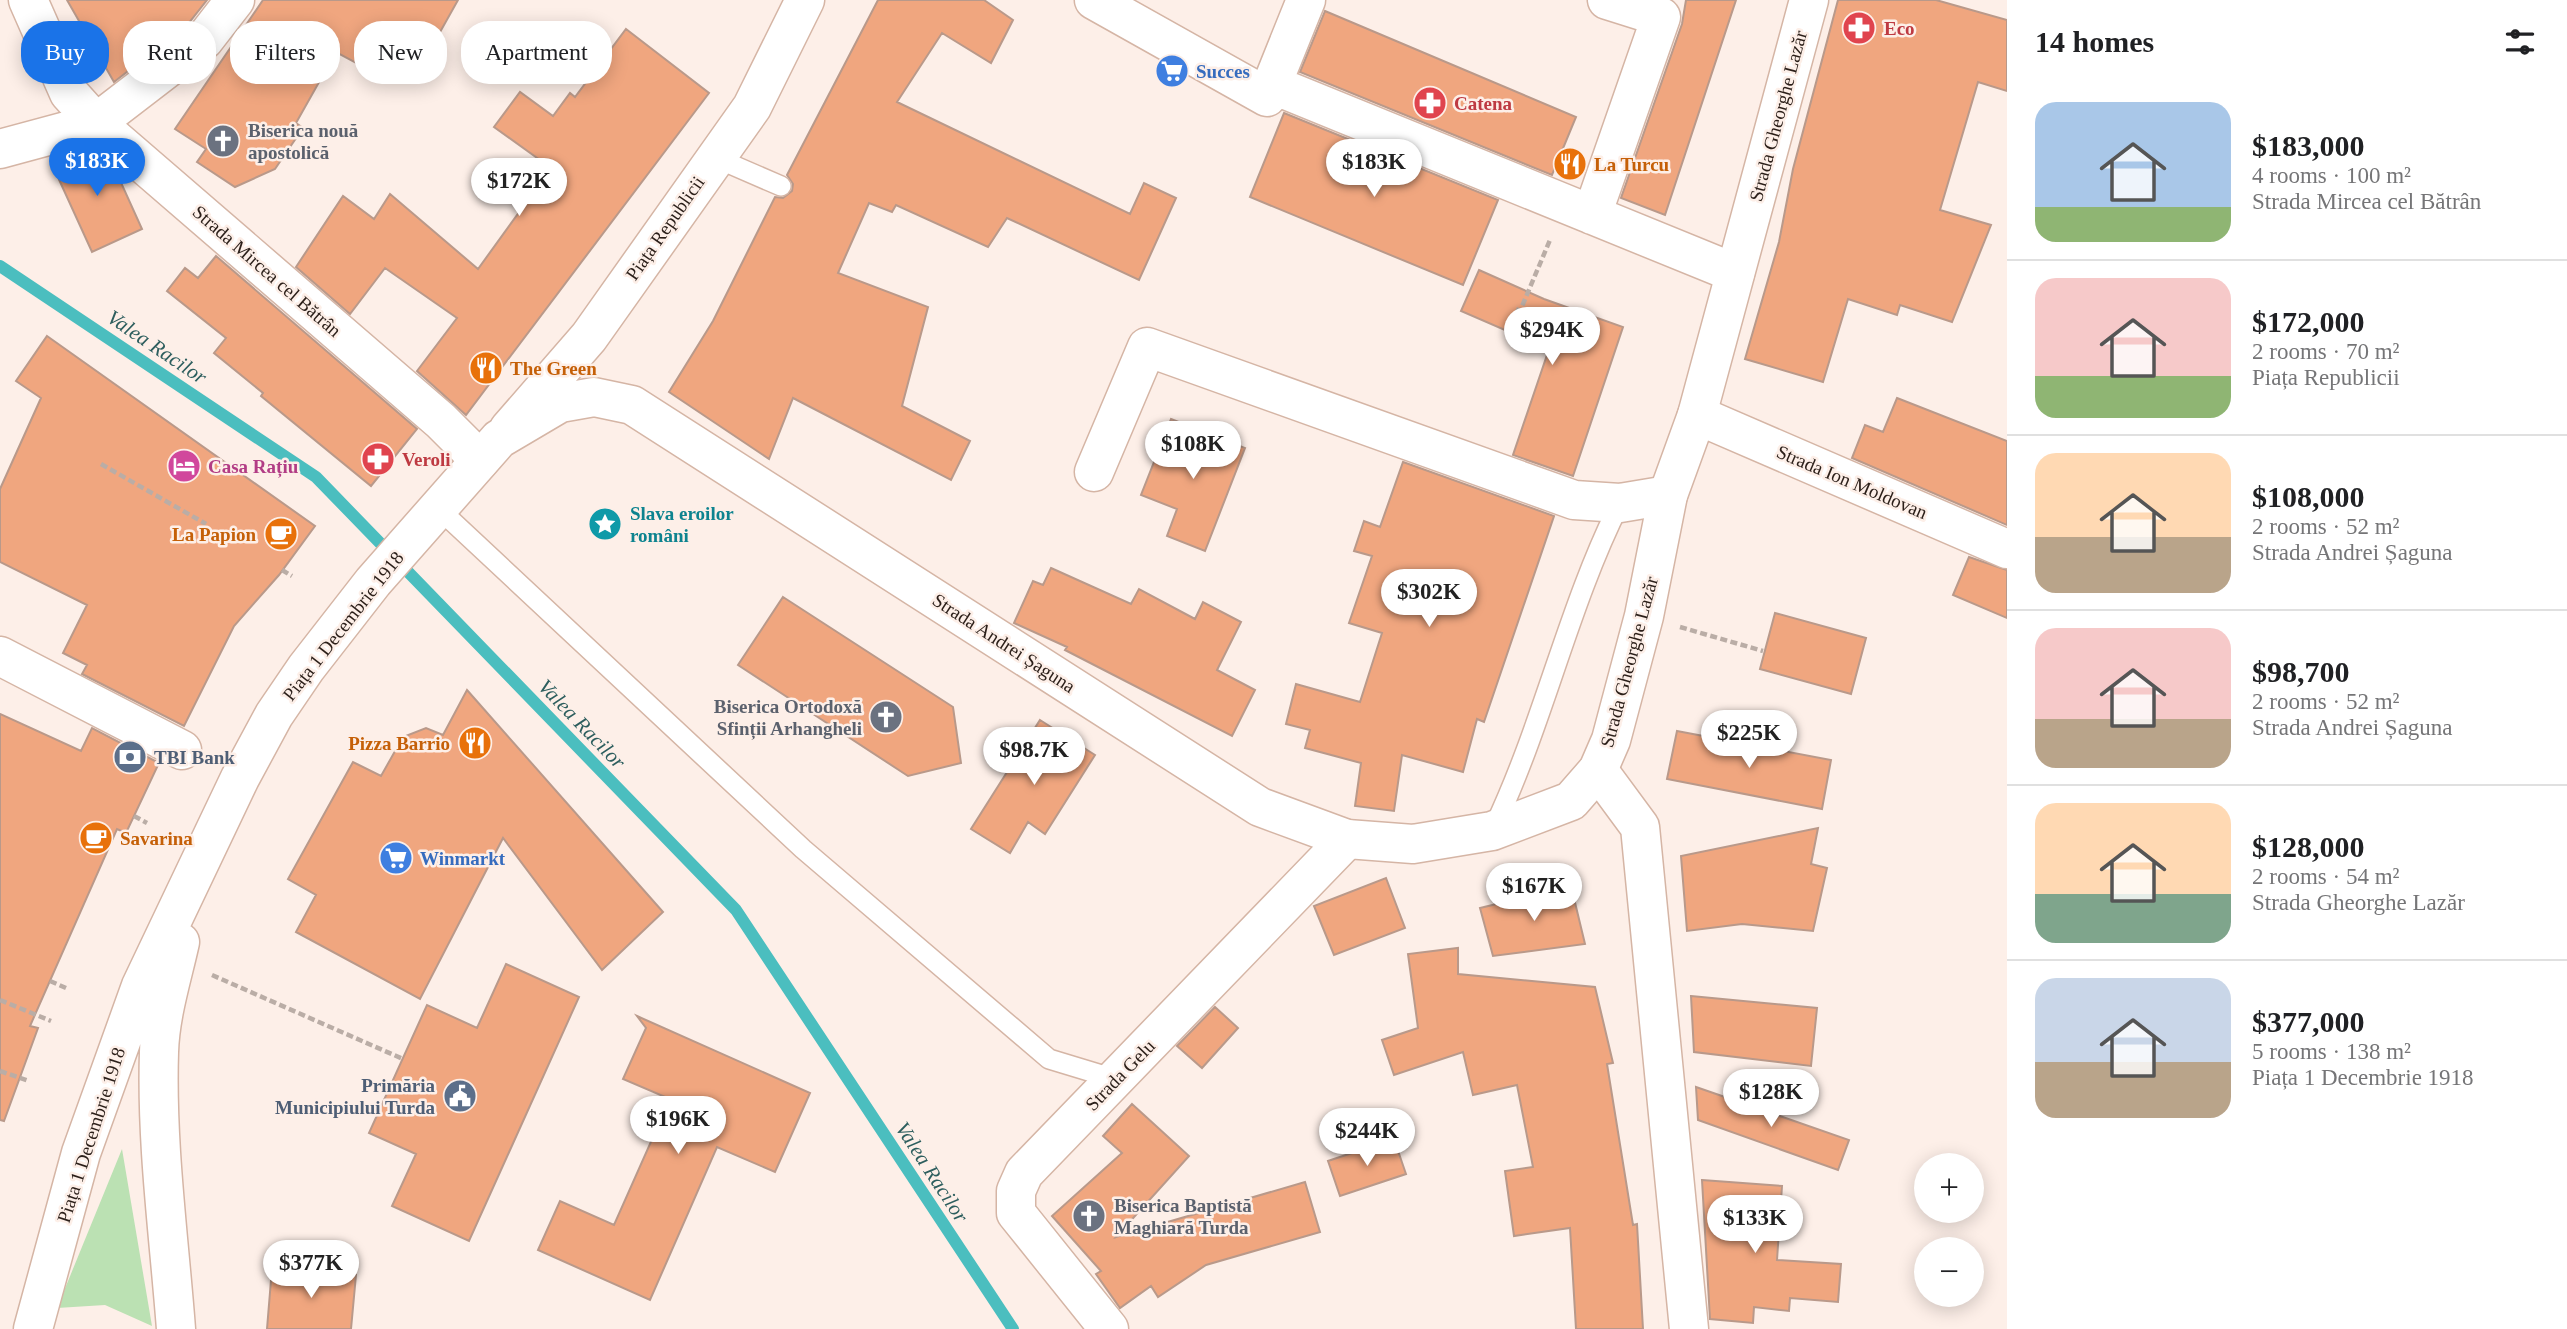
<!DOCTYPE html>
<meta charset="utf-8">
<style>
body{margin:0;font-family:"Times New Roman",serif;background:#f6f6f6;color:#202124;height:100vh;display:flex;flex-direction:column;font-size:26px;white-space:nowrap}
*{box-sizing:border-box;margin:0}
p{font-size:23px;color:#757577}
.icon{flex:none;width:38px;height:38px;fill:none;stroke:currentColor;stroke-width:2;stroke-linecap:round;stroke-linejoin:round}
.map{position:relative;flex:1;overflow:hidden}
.drawer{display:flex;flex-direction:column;background:#fff;width:560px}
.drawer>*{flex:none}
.banner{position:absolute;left:21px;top:21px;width:665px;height:63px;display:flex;gap:14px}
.tools{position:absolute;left:1914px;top:1153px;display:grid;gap:14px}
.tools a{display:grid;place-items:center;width:70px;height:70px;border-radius:50%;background:#fff;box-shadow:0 4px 18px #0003;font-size:35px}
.price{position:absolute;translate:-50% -60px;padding:0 16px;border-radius:24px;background:#fff;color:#222;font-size:23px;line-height:46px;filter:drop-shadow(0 2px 4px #0008)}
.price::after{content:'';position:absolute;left:50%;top:42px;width:21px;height:16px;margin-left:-10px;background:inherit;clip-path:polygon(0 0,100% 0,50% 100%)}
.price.on{background:#1a73e8;color:#fff}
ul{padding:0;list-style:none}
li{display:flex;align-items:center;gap:21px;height:175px;padding:0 28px}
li+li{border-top:2px solid #e0e0e0}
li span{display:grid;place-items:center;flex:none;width:196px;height:140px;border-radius:21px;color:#555}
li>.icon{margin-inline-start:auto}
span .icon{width:84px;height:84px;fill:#fffc;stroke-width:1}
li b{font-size:30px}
h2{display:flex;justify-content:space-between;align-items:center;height:84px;padding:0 28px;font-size:30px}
.tag{padding:0 24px;border-radius:28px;background:#fff;box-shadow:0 4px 18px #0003;font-size:24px;line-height:63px}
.tag.on{background:#1a73e8;color:#fff}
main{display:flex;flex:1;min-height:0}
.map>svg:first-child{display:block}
.green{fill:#bbe1b3}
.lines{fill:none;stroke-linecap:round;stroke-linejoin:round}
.stream{stroke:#4bbebf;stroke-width:12}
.building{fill:#f0a67f;stroke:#b9998a;stroke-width:2}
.service-casing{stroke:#d5b5a5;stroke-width:22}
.minor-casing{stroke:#d5b5a5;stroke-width:41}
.secondary-casing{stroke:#d5b5a5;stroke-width:41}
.path{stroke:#baada6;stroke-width:4.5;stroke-dasharray:7 3.5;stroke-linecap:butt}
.service{stroke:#fff;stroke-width:19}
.minor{stroke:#fff;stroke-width:38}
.secondary{stroke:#fff;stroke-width:38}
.labels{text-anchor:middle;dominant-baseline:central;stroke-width:5;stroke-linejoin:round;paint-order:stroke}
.health-label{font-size:19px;font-weight:bold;fill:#be3a42;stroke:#fdefe8;text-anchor:start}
.shop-label{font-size:19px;font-weight:bold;fill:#366cbe;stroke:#fdefe8;text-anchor:start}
.street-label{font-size:19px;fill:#2b1f19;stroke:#fdefe8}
.worship-label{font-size:19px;font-weight:bold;fill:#5b616d;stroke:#fdefe8;text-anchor:start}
.food-label{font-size:19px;font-weight:bold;fill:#c56008;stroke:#fdefe8;text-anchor:start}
.hotel-label{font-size:19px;font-weight:bold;fill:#b23c85;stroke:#fdefe8;text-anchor:start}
.culture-label{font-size:19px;font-weight:bold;fill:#0d838f;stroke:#fdefe8;text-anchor:start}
.service-label{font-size:19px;font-weight:bold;fill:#4e5e75;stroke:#fdefe8;text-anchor:start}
.water-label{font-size:21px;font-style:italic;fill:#2d5e5e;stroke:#fdefe8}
</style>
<main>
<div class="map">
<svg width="2007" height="1329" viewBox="0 0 2007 1329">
<rect width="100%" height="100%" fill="#fdefe8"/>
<path class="green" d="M122 1149 152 1326 105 1305 57 1308Z"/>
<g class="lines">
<path class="stream" d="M0 266 316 477 736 910 1013 1329"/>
</g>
<path class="building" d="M67 0H207L188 24 114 82Z
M263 0H458L425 59 376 32 358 64 336 52 296 123 303 128 275 169 235 187 197 162 206 149 175 129Z
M878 0H984L1013 20 991 63 942 33 897 102 1130 214 1144 183 1176 198 1139 280 1007 218 988 247 896 205 892 212 869 203 838 273 928 307 902 406 970 441 951 480 793 398 769 459 669 392 713 321 775 197 783 198 792 191 793 184 787 175Z
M1686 0H1736L1665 215 1621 198 1682 24Z
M1838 0H1936L2007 20V91L1978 82 1940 210 1991 225 1952 322 1900 305 1897 315 1848 299 1823 382 1745 359 1779 242 1793 169Z
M1325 11 1576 117 1552 175 1300 72Z
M626 29 709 93 466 415 417 371 457 318 385 268 350 314 296 267 343 196 374 219 390 194 478 269 551 168 494 127 520 92 553 116 570 93 575 97Z
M1284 113 1498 200 1463 285 1250 197Z
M90 147 114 167 142 229 92 252 51 162Z
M216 256 417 429 371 486 261 396 263 393 214 353 226 338 167 291 185 268 198 278Z
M1479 270 1544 299 1623 327 1573 476 1513 455 1549 349 1461 311Z
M47 336 315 526 279 575 234 626 184 726 82 674 87 665 63 653 87 605 0 562V489L41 398 16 381Z
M1897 398 2007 441V525L1852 458 1865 425 1883 432Z
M1171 419 1245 448 1205 551 1167 536 1177 509 1141 495Z
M1403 462 1554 516 1484 722 1477 719 1463 772 1402 755 1394 811 1355 806 1361 763 1305 748 1310 730 1286 724 1296 684 1360 702 1382 633 1349 623 1372 556 1354 551 1364 521 1380 527Z
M1969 557 2007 570V618L1953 595Z
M1051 568 1131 604 1139 589 1195 619 1203 602 1241 622 1217 670 1255 690 1232 736 1065 650 1067 647 1014 623 1033 581 1043 585Z
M783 597 953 707 961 763 908 776 738 665Z
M1775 613 1866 638 1851 694 1760 669Z
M467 690 663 912 602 970 503 838 420 999 296 932 316 895 288 879 353 762 381 776 403 737 426 728 443 735Z
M0 714 81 751 92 728 159 763 126 833 117 829 30 1026 38 1028 4 1121 0 1120Z
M1040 720 1095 755 1045 834 1028 822 1010 853 971 829Z
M1677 731 1831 760 1822 809 1667 779Z
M1818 828 1811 864 1827 868 1813 931 1742 924 1687 931 1681 856Z
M1386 878 1405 928 1334 955 1314 906Z
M1571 886 1585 944 1493 956 1480 908Z
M1458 948V974L1595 987 1613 1063 1607 1064 1633 1225 1637 1224 1643 1329H1576L1570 1228 1514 1236 1505 1171 1533 1167 1517 1085 1473 1095 1463 1052 1394 1075 1382 1040 1418 1028 1408 954Z
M506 964 579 997 469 1241 392 1206 416 1154 369 1133 427 1005 477 1028Z
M1691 996 1817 1008 1811 1066 1694 1052Z
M1215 1007 1238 1028 1202 1068 1177 1046Z
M637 1016 810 1093 775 1172 717 1147 650 1300 538 1250 560 1201 614 1225 670 1099 623 1079 646 1028Z
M1696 1087 1849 1140 1838 1170 1698 1120Z
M1132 1104 1189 1156 1116 1237 1305 1182 1320 1232 1206 1265 1158 1297 1151 1286 1120 1308 1096 1274 1101 1271 1052 1216 1122 1153 1103 1136Z
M1394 1139 1406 1174 1340 1196 1328 1161Z
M1702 1180 1782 1186 1777 1260 1841 1264 1838 1302 1790 1298 1789 1311 1754 1307 1753 1323 1710 1319Z
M272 1268 356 1275 351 1329H267Z"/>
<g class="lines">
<defs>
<path id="service" d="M714 157 781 186
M439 509 803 849 1049 1059 1115 1079
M1494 827C1544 722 1568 606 1620 503"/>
<path id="minor" d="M28 0 69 93 96 123 441 421 480 460
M1094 0 1267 97 1306 0
M1271 84 1735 273
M0 149 96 123 204 40 235 0
M1592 215 1661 17 1607 0
M1697 415 2007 549
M509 429 589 337 752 107 805 0
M1094 472 1147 347 1574 500 1620 503 1668 495
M0 656 182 750
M1598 770 1640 827 1689 1329
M1109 1329 1016 1213V1191L1024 1173 1347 839"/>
<path id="secondary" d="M33 1329 81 1153 141 986 240 778 274 715 306 668 373 582 499 439 560 403 594 397 632 405 1260 807 1347 839 1413 844 1492 831 1571 801 1598 770 1611 740 1644 616 1668 495 1697 415 1809 0
M176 1329C169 1237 156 1144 159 1052 160 1015 172 978 180 942"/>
</defs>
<use href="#service" class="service-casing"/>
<use href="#minor" class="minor-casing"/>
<use href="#secondary" class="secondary-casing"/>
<path class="path" d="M1516 309 1520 311 1550 240
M101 464 206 524
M282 570 292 576
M1680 627 1763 651
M134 816 147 823
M212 975 403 1059
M50 981 66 988
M0 1000 51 1021
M0 1071 29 1081"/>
<use href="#service" class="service"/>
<use href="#minor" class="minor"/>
<use href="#secondary" class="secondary"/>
</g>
<defs>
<symbol id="pharmacy-disc" viewBox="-11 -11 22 22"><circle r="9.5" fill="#e0444e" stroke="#fdefe8"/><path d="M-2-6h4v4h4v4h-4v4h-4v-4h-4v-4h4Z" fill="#fff"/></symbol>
<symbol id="supermarket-disc" viewBox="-11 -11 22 22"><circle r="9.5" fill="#3f7fe0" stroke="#fdefe8"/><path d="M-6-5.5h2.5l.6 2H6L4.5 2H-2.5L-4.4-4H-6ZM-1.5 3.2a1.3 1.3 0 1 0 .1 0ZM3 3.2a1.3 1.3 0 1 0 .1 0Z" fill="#fff"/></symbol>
<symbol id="church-disc" viewBox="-11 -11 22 22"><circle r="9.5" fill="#6b7280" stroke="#fdefe8"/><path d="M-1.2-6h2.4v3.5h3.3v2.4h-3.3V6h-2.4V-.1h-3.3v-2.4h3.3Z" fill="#fff"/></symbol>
<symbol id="restaurant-disc" viewBox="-11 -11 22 22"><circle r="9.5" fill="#e8710a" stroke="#fdefe8"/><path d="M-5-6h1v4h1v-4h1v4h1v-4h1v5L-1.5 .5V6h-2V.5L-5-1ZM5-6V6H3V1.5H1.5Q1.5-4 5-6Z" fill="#fff"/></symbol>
<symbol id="hotel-disc" viewBox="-11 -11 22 22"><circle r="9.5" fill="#d1479c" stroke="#fdefe8"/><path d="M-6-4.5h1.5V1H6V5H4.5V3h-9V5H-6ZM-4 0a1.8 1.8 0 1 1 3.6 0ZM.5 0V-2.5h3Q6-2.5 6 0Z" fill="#fff"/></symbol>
<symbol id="sight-disc" viewBox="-11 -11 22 22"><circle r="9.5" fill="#0f9aa8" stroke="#fdefe8"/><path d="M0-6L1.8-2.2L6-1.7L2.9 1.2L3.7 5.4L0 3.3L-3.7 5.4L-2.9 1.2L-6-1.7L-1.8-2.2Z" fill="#fff"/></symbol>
<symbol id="cafe-disc" viewBox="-11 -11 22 22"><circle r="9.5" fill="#e8710a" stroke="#fdefe8"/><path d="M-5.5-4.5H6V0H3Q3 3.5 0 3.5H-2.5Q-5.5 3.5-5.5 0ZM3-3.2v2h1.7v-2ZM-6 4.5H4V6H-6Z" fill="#fff"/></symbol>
<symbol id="bank-disc" viewBox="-11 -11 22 22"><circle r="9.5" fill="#5c6f8a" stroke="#fdefe8"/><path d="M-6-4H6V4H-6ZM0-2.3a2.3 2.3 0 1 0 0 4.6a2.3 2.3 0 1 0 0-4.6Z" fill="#fff"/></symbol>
<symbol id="civic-disc" viewBox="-11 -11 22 22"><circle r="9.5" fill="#5c6f8a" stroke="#fdefe8"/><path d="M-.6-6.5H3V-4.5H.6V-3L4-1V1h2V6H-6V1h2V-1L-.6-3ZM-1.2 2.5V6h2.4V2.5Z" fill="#fff"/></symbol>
</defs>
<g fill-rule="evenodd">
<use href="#pharmacy-disc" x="1840" y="9" width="38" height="38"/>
<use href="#supermarket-disc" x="1153" y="52" width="38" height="38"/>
<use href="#pharmacy-disc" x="1411" y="84" width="38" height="38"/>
<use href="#church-disc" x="204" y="122" width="38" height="38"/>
<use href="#restaurant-disc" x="1551" y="145" width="38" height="38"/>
<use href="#restaurant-disc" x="467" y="349" width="38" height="38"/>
<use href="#pharmacy-disc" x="359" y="440" width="38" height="38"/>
<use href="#hotel-disc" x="165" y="447" width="38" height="38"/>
<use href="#sight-disc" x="586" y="505" width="38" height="38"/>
<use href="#cafe-disc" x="262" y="515" width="38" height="38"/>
<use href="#church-disc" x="867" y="698" width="38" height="38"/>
<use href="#restaurant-disc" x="456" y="724" width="38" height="38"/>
<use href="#bank-disc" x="111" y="738" width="38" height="38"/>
<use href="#cafe-disc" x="77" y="819" width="38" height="38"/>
<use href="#supermarket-disc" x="377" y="839" width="38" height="38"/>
<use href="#civic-disc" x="441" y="1077" width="38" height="38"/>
<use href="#church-disc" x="1070" y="1197" width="38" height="38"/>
</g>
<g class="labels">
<g class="health-label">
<text x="1884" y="28">Eco</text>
<text x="1454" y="103">Catena</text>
<text x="402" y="459">Veroli</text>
</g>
<g class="shop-label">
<text x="1196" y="71">Succes</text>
<text x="420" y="858">Winmarkt</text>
</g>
<g class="street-label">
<text transform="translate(1778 116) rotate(-75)">Strada Gheorghe Lazăr</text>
<text transform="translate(665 228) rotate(-55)">Piața Republicii</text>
<text transform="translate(267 271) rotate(41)">Strada Mircea cel Bătrân</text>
<text transform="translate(1852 482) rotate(23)">Strada Ion Moldovan</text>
<text transform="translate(343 626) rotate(-52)">Piața 1 Decembrie 1918</text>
<text transform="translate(1004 643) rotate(33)">Strada Andrei Șaguna</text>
<text transform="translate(1629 662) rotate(-75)">Strada Gheorghe Lazăr</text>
<text transform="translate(1120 1075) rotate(-46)">Strada Gelu</text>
<text transform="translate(91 1135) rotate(-72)">Piața 1 Decembrie 1918</text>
</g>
<g class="worship-label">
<text x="248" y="130">Biserica nouă<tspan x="248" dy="22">apostolică</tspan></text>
<text x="862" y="706" text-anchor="end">Biserica Ortodoxă<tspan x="862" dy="22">Sfinții Arhangheli</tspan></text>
<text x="1114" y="1205">Biserica Baptistă<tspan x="1114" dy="22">Maghiară Turda</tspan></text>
</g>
<g class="food-label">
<text x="1594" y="164">La Turcu</text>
<text x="510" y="368">The Green</text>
<text x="256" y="534" text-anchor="end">La Papion</text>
<text x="450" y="743" text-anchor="end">Pizza Barrio</text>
<text x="120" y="838">Savarina</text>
</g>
<g class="hotel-label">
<text x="208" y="466">Casa Rațiu</text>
</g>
<g class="culture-label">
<text x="630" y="513">Slava eroilor<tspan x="630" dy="22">români</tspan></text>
</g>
<g class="service-label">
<text x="154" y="757">TBI Bank</text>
<text x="435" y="1085" text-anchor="end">Primăria<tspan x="435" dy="22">Municipiului Turda</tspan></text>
</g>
<g class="water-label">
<text transform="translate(157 347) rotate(34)">Valea Racilor</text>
<text transform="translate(582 724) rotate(46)">Valea Racilor</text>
<text transform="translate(932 1172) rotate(57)">Valea Racilor</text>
</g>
</g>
</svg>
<div class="tools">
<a>+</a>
<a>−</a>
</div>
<b class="price on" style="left:97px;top:198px">$183K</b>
<b class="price" style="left:1374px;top:199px">$183K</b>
<b class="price" style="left:519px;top:218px">$172K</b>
<b class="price" style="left:1552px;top:367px">$294K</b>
<b class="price" style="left:1193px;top:481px">$108K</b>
<b class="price" style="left:1429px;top:629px">$302K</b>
<b class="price" style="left:1749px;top:770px">$225K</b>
<b class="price" style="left:1034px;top:787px">$98.7K</b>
<b class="price" style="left:1534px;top:923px">$167K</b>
<b class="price" style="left:1771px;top:1129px">$128K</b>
<b class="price" style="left:678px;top:1156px">$196K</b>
<b class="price" style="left:1367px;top:1168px">$244K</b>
<b class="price" style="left:1755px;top:1255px">$133K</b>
<b class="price" style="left:311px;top:1300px">$377K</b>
<div class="banner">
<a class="tag on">Buy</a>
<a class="tag">Rent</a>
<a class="tag">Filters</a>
<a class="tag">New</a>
<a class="tag">Apartment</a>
</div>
</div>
<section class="drawer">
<h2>14 homes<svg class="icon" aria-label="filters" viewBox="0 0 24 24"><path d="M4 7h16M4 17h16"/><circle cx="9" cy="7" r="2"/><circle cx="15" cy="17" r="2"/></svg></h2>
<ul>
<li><span style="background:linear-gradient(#a9c7e8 75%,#8fb573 0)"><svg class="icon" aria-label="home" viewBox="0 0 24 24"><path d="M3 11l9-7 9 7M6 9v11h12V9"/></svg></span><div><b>$183,000</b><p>4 rooms · 100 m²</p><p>Strada Mircea cel Bătrân</p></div></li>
<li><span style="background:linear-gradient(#f6c9c9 70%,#8fb573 0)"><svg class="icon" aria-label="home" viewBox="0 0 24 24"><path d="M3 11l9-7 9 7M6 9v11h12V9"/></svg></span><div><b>$172,000</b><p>2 rooms · 70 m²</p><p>Piața Republicii</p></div></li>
<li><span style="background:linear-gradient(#ffd9b3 60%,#b9a48a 0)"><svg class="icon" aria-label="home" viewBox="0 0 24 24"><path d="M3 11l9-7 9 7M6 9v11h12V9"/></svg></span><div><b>$108,000</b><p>2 rooms · 52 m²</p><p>Strada Andrei Șaguna</p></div></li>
<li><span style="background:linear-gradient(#f6c9c9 65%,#b9a48a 0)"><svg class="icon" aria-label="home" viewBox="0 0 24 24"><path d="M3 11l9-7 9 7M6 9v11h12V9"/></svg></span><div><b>$98,700</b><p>2 rooms · 52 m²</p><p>Strada Andrei Șaguna</p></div></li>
<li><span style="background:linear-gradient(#ffd9b3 65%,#7fa58c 0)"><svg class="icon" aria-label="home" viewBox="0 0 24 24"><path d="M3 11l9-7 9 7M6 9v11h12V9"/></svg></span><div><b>$128,000</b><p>2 rooms · 54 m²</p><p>Strada Gheorghe Lazăr</p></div></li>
<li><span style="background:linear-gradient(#c9d6e8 60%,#b9a48a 0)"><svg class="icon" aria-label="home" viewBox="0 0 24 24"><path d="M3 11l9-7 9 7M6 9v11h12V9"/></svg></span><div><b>$377,000</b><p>5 rooms · 138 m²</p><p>Piața 1 Decembrie 1918</p></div></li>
</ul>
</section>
</main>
